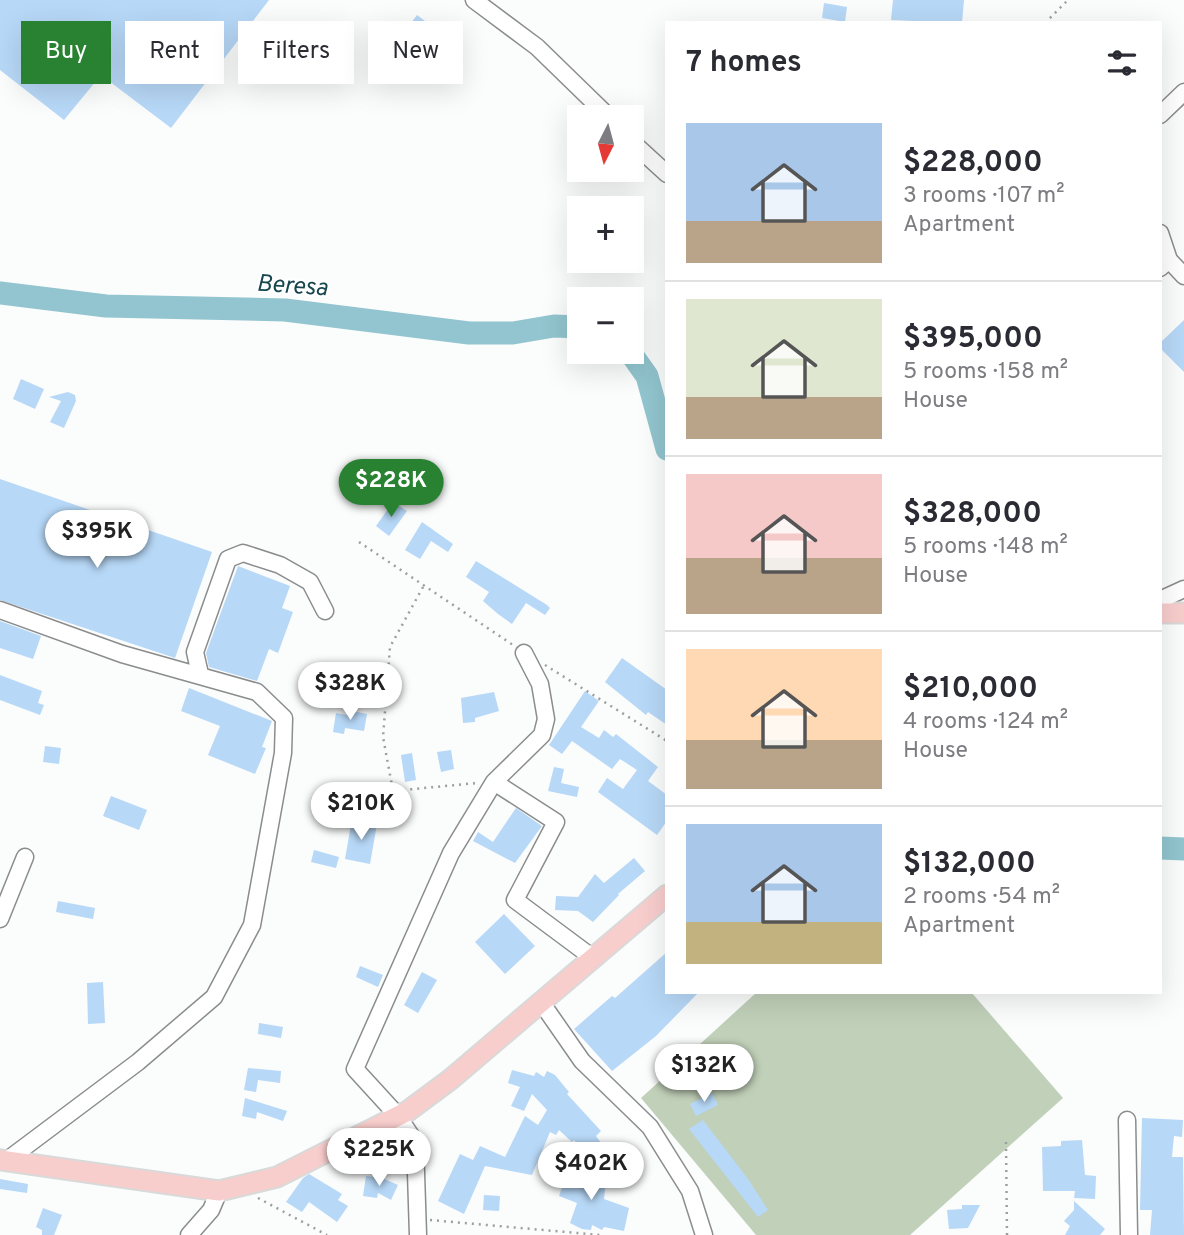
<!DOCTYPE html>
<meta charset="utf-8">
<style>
body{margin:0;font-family:Overpass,sans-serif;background:#f7f7f7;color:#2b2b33;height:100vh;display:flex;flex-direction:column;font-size:26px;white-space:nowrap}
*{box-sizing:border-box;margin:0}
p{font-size:23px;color:#7c7c81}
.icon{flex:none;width:38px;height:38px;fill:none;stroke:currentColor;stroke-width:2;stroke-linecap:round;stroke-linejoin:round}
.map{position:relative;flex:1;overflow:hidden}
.drawer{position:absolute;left:665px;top:21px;width:497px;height:973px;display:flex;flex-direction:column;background:#fff;border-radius:0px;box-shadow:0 7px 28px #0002}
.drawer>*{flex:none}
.guide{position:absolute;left:21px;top:21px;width:539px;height:63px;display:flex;gap:14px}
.needle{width:46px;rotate:186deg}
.tools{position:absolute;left:567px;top:105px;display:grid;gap:14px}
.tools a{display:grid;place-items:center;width:77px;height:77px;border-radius:0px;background:#fff;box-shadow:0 7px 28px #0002;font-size:35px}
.price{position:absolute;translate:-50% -60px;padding:0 16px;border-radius:24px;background:#fff;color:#222;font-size:23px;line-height:46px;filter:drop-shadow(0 2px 4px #0008)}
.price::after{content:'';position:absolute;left:50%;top:42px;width:21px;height:16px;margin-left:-10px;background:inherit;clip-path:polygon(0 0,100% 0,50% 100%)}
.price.on{background:#298232;color:#fff}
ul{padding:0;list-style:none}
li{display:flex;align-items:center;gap:21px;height:175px;padding:0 21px}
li+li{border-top:2px solid #e1e1e2}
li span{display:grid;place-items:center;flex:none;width:196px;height:140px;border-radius:0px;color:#555}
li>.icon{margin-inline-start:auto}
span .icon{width:84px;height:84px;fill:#fffc;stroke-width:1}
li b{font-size:30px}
h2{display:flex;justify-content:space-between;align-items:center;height:84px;padding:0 21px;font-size:30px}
.pill{padding:0 24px;border-radius:0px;background:#fff;box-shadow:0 7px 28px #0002;font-size:24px;line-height:63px}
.pill.on{background:#298232;color:#fff}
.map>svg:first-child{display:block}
.green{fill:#c1d0b9}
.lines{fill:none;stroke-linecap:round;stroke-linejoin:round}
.river{stroke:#92c5cf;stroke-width:23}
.building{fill:#b7d8f7}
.minor-casing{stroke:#8b8c8d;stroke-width:19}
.major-casing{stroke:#d9d9d9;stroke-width:23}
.path{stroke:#9d9e9e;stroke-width:2.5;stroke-dasharray:2 5;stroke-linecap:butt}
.minor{stroke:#fff;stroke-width:16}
.major{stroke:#f8cecd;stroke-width:19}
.labels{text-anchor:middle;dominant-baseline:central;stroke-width:5;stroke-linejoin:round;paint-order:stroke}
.water-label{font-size:24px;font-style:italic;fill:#18464f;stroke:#fff}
</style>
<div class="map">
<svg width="1184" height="1235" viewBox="0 0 1184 1235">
<rect width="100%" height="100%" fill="#fbfcfc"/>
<path class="green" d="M757 992H971L1063 1098 910 1235H756L641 1098Z"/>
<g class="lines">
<path class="river" d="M0 293 106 306 285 310 469 333H513L554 326 579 327
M630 352 647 376 667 449
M1160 848 1184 849"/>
</g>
<path class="building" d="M0 0H269L171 128 101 75 64 120 0 70Z
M893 0H964L962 23 891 20Z
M824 3 847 7 845 22 822 18Z
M417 15 433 27 421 43 405 31Z
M1184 320V372L1160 348V343Z
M21 379 44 389 35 409 13 399Z
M68 392 75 395 76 401 64 428 50 422 61 401 49 397Z
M0 479 212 552 175 658 0 600Z
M393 502 407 511 389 536 376 526Z
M422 522 453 544 448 552 431 541 420 559 405 550Z
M476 561 547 605 550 608 545 615 526 603 512 624 498 614 483 601 489 592 466 577Z
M238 566 290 586 282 608 293 612 278 653 269 649 257 681 209 667 206 653Z
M0 621 41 636 33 659 0 648Z
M622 658 667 690V725L648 712 646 715 605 682Z
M0 675 42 691 38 703 44 705 40 715 0 700Z
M189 688 272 721 262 747 266 748 255 774 208 755 220 726 181 711Z
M585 691 599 701 581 727 599 738 604 730 613 737 616 734 658 767 648 781 667 795V821L657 835 598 792 607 778 623 789 637 770 620 759 612 769 572 741 562 754 549 745Z
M494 692 499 711 475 718V722L463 723 461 698Z
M352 711 367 714 364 731 345 728 344 734 333 732 336 713 352 716Z
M45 746 61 748 59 764 43 762Z
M451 750 454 769 441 772 437 752Z
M412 753 416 780 405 782 401 755Z
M554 767 564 769 561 783 579 787 577 797 548 791Z
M111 796 147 810 139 830 103 816Z
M516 808 542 826 515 863 473 841 478 832 493 842Z
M352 819 377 824 370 864 345 859Z
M314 850 339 857 336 868 311 862Z
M634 858 645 871 618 894 619 895 593 922 578 911 555 910 556 896 578 897 595 874 604 883Z
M58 901 95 908 93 919 56 912Z
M504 914 535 946 505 974 475 942Z
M667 952V992H699L656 1036 612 1071 574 1029 612 996 615 998Z
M360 966 383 975 378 987 356 977Z
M422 972 437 980 418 1013 404 1005Z
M103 982 105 1023 88 1024 87 983Z
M259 1023 283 1027 281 1038 258 1034Z
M248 1068 281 1071 280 1083 258 1080 256 1092 244 1090Z
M512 1070 534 1076 536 1072 544 1077 547 1071 555 1075 569 1092 567 1094 601 1131 596 1136 601 1143 584 1154 574 1140 572 1142 559 1130 556 1135 550 1132 532 1175 485 1166 464 1214 438 1201 460 1154 473 1160 480 1146 505 1157 525 1116 538 1125 547 1110 532 1094 524 1111 511 1106 520 1087 508 1083Z
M712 1093 718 1105 696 1116 690 1104Z
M245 1098 287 1111 283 1121 257 1112 256 1119 242 1116Z
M1142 1118 1183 1120 1182 1137 1174 1136 1172 1157H1183L1184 1235H1150L1152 1210H1140Z
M703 1120 748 1179 768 1210 758 1217 689 1129Z
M1082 1140 1085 1175 1096 1176 1095 1199 1074 1198 1075 1191H1043L1042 1147 1061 1146V1141Z
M563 1165 589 1172 587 1179 606 1182 604 1199 629 1208 624 1231 604 1227 602 1230 592 1225 591 1230 582 1229 570 1223 577 1203 559 1196 564 1181 559 1179Z
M309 1174 342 1194 338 1200 348 1206 337 1222 309 1202 302 1212 286 1202 303 1178Z
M366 1176 382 1178 398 1185 391 1200 378 1193 377 1198 363 1196Z
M0 1179 28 1184 27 1193 0 1189Z
M484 1195 500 1196 499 1211 483 1210Z
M1074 1201 1105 1229 1100 1235H1065L1070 1226 1064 1221 1074 1210Z
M962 1205H980L968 1228 949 1229 947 1210 962 1209Z
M43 1208 62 1215 54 1235H42V1230L36 1227Z"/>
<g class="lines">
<defs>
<path id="minor" d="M474 0 537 47 609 117
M1160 115 1184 92
M632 142 667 174
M1160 233 1169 260
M1160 268 1169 260 1184 276
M1160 600 1184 589
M0 610 122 654 257 692 284 718 283 753 252 925 214 997 138 1062 6 1161
M200 674 195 652 228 559 243 553 280 565 310 582 325 611
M494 782 556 822 515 900 593 958
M0 919 25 857
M541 1002 582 1061 650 1127 690 1191 704 1235
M1127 1120 1129 1235
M189 1235 211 1210 219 1191
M418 1235 415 1142 398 1116 355 1069 451 853 494 782 542 735 546 719 540 684 524 653"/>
<path id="major" d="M1160 613H1184
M0 1160 219 1191 277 1177 408 1111 451 1079 667 895"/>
</defs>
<use href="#minor" class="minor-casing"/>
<use href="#major" class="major-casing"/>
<path class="path" d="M1045 23 1068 0
M359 542 513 645
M423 587 390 647 383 737 393 791 477 783
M545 665 667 741
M1006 1142 1007 1235
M258 1198 327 1235
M430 1220 600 1235"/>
<use href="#minor" class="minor"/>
<use href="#major" class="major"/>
</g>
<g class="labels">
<g class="water-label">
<text transform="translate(292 287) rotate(4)">Beresa</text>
</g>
</g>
</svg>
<div class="tools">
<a><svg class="needle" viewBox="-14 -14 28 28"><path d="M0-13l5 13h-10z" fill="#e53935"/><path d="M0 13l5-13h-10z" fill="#7c7c81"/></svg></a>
<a>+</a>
<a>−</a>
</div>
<b class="price on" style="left:391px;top:519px">$228K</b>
<b class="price" style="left:97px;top:570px">$395K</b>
<b class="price" style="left:350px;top:722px">$328K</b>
<b class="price" style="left:361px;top:842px">$210K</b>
<b class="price" style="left:704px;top:1104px">$132K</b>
<b class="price" style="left:379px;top:1188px">$225K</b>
<b class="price" style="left:591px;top:1202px">$402K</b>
<div class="guide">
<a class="pill on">Buy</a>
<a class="pill">Rent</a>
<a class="pill">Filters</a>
<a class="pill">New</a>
</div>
<section class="drawer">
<h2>7 homes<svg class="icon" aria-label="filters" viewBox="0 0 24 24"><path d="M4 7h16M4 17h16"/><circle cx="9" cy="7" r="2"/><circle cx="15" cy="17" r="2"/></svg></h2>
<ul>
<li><span style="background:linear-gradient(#a9c7e8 70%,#b9a48a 0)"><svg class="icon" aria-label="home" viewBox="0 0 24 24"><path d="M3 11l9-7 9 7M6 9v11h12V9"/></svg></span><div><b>$228,000</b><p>3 rooms · 107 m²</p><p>Apartment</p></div></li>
<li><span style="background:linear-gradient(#dfe7d0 70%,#b9a48a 0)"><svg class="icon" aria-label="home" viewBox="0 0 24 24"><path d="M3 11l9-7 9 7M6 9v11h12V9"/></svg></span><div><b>$395,000</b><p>5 rooms · 158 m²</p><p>House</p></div></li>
<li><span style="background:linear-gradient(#f6c9c9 60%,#b9a48a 0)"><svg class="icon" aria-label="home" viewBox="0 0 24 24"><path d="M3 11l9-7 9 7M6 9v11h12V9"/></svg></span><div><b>$328,000</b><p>5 rooms · 148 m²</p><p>House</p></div></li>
<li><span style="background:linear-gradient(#ffd9b3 65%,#b9a48a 0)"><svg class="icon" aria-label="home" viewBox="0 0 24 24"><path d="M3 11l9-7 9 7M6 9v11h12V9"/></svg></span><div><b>$210,000</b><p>4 rooms · 124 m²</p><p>House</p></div></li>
<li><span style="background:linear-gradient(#a9c7e8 70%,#c2b280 0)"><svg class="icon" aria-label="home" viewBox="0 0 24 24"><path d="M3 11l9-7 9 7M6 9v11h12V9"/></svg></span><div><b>$132,000</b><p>2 rooms · 54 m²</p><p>Apartment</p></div></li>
</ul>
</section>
</div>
